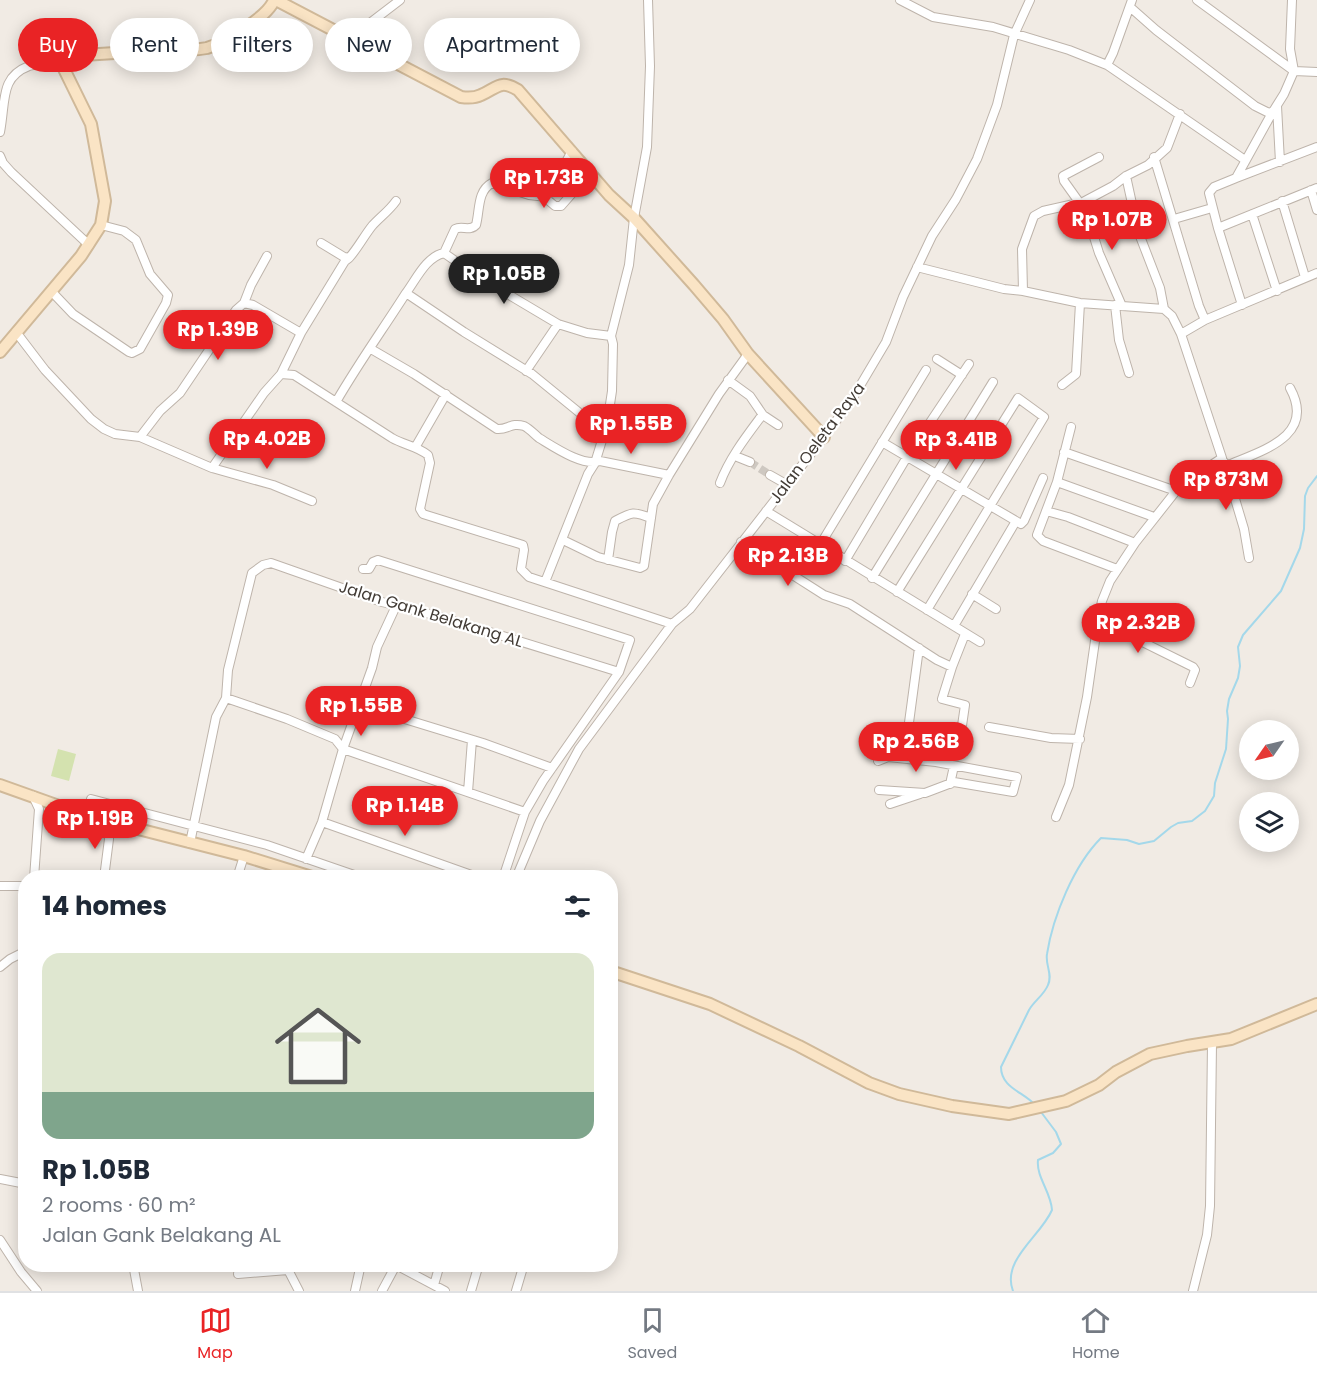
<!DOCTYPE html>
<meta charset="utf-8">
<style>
body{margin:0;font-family:Poppins,sans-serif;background:#f2f2f3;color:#1f2937;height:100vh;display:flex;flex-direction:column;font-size:22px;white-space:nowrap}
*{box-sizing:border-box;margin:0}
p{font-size:20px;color:#747a83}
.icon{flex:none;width:33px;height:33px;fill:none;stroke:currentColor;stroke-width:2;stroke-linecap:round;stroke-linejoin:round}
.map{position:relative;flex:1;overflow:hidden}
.panel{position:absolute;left:18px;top:870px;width:600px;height:402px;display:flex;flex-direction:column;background:#fff;border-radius:24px;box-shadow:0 3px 15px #0003}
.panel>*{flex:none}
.top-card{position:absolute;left:18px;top:18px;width:600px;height:54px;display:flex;gap:12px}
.needle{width:39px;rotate:236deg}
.tools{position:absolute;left:1239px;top:720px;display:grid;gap:12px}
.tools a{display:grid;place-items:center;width:60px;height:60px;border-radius:50%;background:#fff;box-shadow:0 3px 15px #0003;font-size:30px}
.price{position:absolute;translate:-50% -51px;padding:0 14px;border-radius:21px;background:#e92325;color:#fff;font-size:20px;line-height:39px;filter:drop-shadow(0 2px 3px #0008)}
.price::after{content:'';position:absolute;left:50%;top:36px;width:18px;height:14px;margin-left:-9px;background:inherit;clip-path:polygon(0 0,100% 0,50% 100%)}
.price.current{background:#222;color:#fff}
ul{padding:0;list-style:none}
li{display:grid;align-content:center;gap:12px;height:318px;padding:0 24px}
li+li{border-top:2px solid #e0e1e3}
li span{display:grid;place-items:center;height:186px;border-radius:18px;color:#555}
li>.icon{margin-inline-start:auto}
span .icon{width:108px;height:108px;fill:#fffc;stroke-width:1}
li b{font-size:26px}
h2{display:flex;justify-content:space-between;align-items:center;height:72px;padding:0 24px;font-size:26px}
.tag{padding:0 21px;border-radius:27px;background:#fff;box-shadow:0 3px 15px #0003;font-size:21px;line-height:54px}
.tag.current{background:#e92325;color:#fff}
.tabs{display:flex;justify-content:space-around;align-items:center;height:84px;border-top:2px solid #e0e1e3;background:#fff;font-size:16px;color:#747a83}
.tabs a{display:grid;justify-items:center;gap:3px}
.tabs .current{color:#e92325}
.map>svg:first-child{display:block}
.green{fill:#d4e2af}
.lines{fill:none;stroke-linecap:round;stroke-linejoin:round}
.stream{stroke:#a4d8ea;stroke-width:2}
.street-tunnel{stroke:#cec8c1;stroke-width:8;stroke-dasharray:8 4;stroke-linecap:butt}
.street-casing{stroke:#beb4ab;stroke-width:10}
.secondary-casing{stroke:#d0b999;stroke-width:14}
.street{stroke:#fff;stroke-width:8}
.secondary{stroke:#fae4c5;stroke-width:10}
.labels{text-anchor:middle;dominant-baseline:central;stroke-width:4.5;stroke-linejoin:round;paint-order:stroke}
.street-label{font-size:16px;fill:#423b35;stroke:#fff}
</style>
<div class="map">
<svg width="1317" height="1291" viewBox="0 0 1317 1291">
<rect width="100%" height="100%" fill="#f1ebe4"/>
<path class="green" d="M58 749 76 754 69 781 51 776Z"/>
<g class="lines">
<path class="stream" d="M1035 1105C1024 1092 1001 1088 1001 1067L1029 1010C1034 1001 1044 995 1048 985 1053 974 1045 965 1047 954 1053 916 1074 865 1101 838L1127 840 1139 844 1154 841 1171 827 1178 823 1192 821 1205 811 1214 796 1215 783 1226 749 1228 719 1227 711 1229 699 1238 678 1240 666 1238 647 1243 635 1281 591 1300 548 1304 529 1305 496 1308 488 1317 476
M1013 1291C1001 1260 1041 1236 1052 1210 1051 1192 1036 1177 1038 1160L1053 1153 1061 1144 1056 1132 1041 1112"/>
<path class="street-tunnel" d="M750 462 770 475"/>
<defs>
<path id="street" d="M900 0 933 17 993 27 1069 50 1107 65 1245 160
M1197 0 1294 71 1317 72
M1292 0 1290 49 1294 71
M1130 7 1156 30 1255 106 1267 112 1272 113
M349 39 400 0
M1107 65 1113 53 1132 0
M1277 106 1280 162
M0 132C6 100 0 77 29 66 42 63 52 59 66 60
M0 156 3 163 11 172 89 245
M1154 157 1199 306 1205 320
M1126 176 1138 231 1160 288 1164 309
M1236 178 1317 147
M1311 190 1317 210
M543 196 555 206H561L590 173
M1282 201 1305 277
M1079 202 1064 181 1063 176 1099 157
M1083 202 1099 253 1122 306
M1252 214 1277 291
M1174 219 1212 208
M1218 228 1317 188
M321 243 344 257 349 258C358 248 364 236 372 226 380 217 389 211 396 201
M444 253 455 229C462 225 470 232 476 225 480 210 477 191 492 183L529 195 547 197 572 151
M917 267 1004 289 1023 291 1080 303 1164 309 1172 316 1181 334 1222 458 1184 483 1176 491 1135 543 1110 581 1102 601 1098 620 1087 697 1069 785 1056 817
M1023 291 1022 249 1034 216 1043 211 1083 202 1113 186 1126 176 1148 165 1167 148 1180 114
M52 292 73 314 129 352 132 353 140 349 166 303 168 295 150 274 136 240 124 231 101 225
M406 293C417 278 426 257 444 253L474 274 558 324 587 333 611 336
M244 303 251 285 267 256
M1115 305 1119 340 1129 373
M1242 305 1218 228 1209 193 1214 187 1236 178 1272 113 1284 94 1294 71
M16 332 45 370 91 419 104 429 115 434 140 437 212 468 273 485 312 501
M1181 334 1205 320 1317 273
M371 349 414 374 497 429C508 430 511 422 524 426 530 429 534 434 539 438 554 447 583 467 600 461L669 475
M937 359 962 375
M526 371 558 324
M281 374 294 375 392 438C404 445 417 446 428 455L430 463 420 509 423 514 523 545 524 550 521 569 529 577 672 624
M728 380 750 396 763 415
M1062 385 1076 374 1080 303
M336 402C358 364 383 329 406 293L464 332 532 374 581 414 598 422 607 424
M1071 427 1057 482 1037 535 1043 541 1117 569
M140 437 160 411 180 393 236 310 244 303 253 305 301 333
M882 442 1016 521
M416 446 446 394
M1064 452 1176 491
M735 456 750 462
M1224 462 1244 529 1249 558
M1226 466C1260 451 1317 437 1290 388
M212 468 264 393 281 374 301 333 345 261 349 258
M770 475 786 484
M1057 482 1154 517
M720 483C729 459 745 438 760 418L763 415 778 425
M766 511 980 642
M1046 511 1068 517 1135 543
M563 540 598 557 640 568 644 566 653 504 669 475 719 394 748 354
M741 542 824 595 850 604 937 660 952 667 965 634
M820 545 926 370
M608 560 612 532 615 521C632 512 633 511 651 518
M845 561 907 457 969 364
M363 569H369L373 562 378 560 630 640 619 672 543 781 525 812 503 878
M872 578 993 382
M545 582 588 474 595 463 607 424 612 391 613 344 611 336 629 265 634 218 647 147 650 66 648 0
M897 592 1018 398 1044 417 927 610
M972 594 996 609
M1098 620 1193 667 1195 670 1190 683
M954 626 1016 521 1021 524 1024 521 1043 478
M919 648 908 730 960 738
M952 667 942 699 965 705 958 753
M226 698 287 719 335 739 343 749 525 812
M359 705 483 743 552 768
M989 727 1051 738 1080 739
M878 761 888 757 936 762 1017 777 1013 792 954 782 925 793 879 790
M950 784 954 766
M468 792 472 740
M33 796 39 809 34 878
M91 799 267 845 363 878
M890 804 920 794
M322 822 480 878
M190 843 216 717 226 698 228 670 252 573 263 565 271 563 382 602 438 616 619 672
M306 859 322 822 343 749 372 668 377 647 396 606
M104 878 109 839 106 821
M237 878 244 856
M516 878 540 821 579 749 672 624 690 609 824 437 851 401 886 342 903 297 932 236 956 199 977 159 997 105 1014 35 1030 0
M0 886H26
M0 967 10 959 26 951
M0 1179 26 1184
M0 1240 21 1272 37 1291
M133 1264 138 1291
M285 1264 299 1291
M238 1274 288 1270
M434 1285 440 1264
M355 1291 361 1264
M382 1291 396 1265 445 1291
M471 1291 479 1264
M516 1291 524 1264
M1193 1291 1207 1235 1210 1206 1212 1043"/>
<path id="secondary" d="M276 0 461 97C468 98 475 98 481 95 497 88 500 79 518 90L609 195 634 218 694 285 723 319 748 354 824 437
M0 352 81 256 101 225 105 201 91 124 64 69 67 59 83 55 179 49C188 50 197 50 207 48 224 43 268 17 274 0
M0 785 87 816 244 856 315 878
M610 971 710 1004 799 1046 869 1083 899 1094 952 1106 1009 1114 1066 1101 1099 1085 1116 1072 1150 1054 1187 1046 1231 1039 1317 1004"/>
</defs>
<use href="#street" class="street-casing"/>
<use href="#secondary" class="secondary-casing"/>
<use href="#street" class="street"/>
<use href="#secondary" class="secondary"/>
</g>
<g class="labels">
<g class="street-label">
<text transform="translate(817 443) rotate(-53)">Jalan Oeleta Raya</text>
<text transform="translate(431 614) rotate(17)">Jalan Gank Belakang AL</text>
</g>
</g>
</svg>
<div class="tools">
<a><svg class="needle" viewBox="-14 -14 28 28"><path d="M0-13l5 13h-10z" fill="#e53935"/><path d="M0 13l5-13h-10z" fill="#747a83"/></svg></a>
<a><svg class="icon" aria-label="layers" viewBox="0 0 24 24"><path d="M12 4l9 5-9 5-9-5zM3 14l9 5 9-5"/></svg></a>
</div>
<b class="price" style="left:544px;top:209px">Rp 1.73B</b>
<b class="price" style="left:1112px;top:251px">Rp 1.07B</b>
<b class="price current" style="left:504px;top:305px">Rp 1.05B</b>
<b class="price" style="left:218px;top:361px">Rp 1.39B</b>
<b class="price" style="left:631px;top:455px">Rp 1.55B</b>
<b class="price" style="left:267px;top:470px">Rp 4.02B</b>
<b class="price" style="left:956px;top:471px">Rp 3.41B</b>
<b class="price" style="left:1226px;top:511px">Rp 873M</b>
<b class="price" style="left:788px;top:587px">Rp 2.13B</b>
<b class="price" style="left:1138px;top:654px">Rp 2.32B</b>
<b class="price" style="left:361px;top:737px">Rp 1.55B</b>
<b class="price" style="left:916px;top:773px">Rp 2.56B</b>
<b class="price" style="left:405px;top:837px">Rp 1.14B</b>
<b class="price" style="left:95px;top:850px">Rp 1.19B</b>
<div class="top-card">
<a class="tag current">Buy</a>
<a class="tag">Rent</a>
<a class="tag">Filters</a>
<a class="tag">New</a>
<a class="tag">Apartment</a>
</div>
<section class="panel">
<h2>14 homes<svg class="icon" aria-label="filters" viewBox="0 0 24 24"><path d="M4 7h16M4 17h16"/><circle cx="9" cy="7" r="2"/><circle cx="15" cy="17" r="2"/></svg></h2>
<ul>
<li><span style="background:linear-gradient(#dfe7d0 75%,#7fa58c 0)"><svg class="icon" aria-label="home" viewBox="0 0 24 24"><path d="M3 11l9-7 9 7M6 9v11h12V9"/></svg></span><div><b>Rp 1.05B</b><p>2 rooms · 60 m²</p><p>Jalan Gank Belakang AL</p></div></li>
</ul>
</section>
</div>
<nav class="tabs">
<a class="current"><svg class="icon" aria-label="map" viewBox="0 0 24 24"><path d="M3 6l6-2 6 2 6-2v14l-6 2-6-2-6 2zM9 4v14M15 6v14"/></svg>Map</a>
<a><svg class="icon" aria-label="saved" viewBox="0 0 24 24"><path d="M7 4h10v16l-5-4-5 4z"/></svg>Saved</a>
<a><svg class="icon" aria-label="home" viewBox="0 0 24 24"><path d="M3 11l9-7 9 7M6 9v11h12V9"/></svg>Home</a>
</nav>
